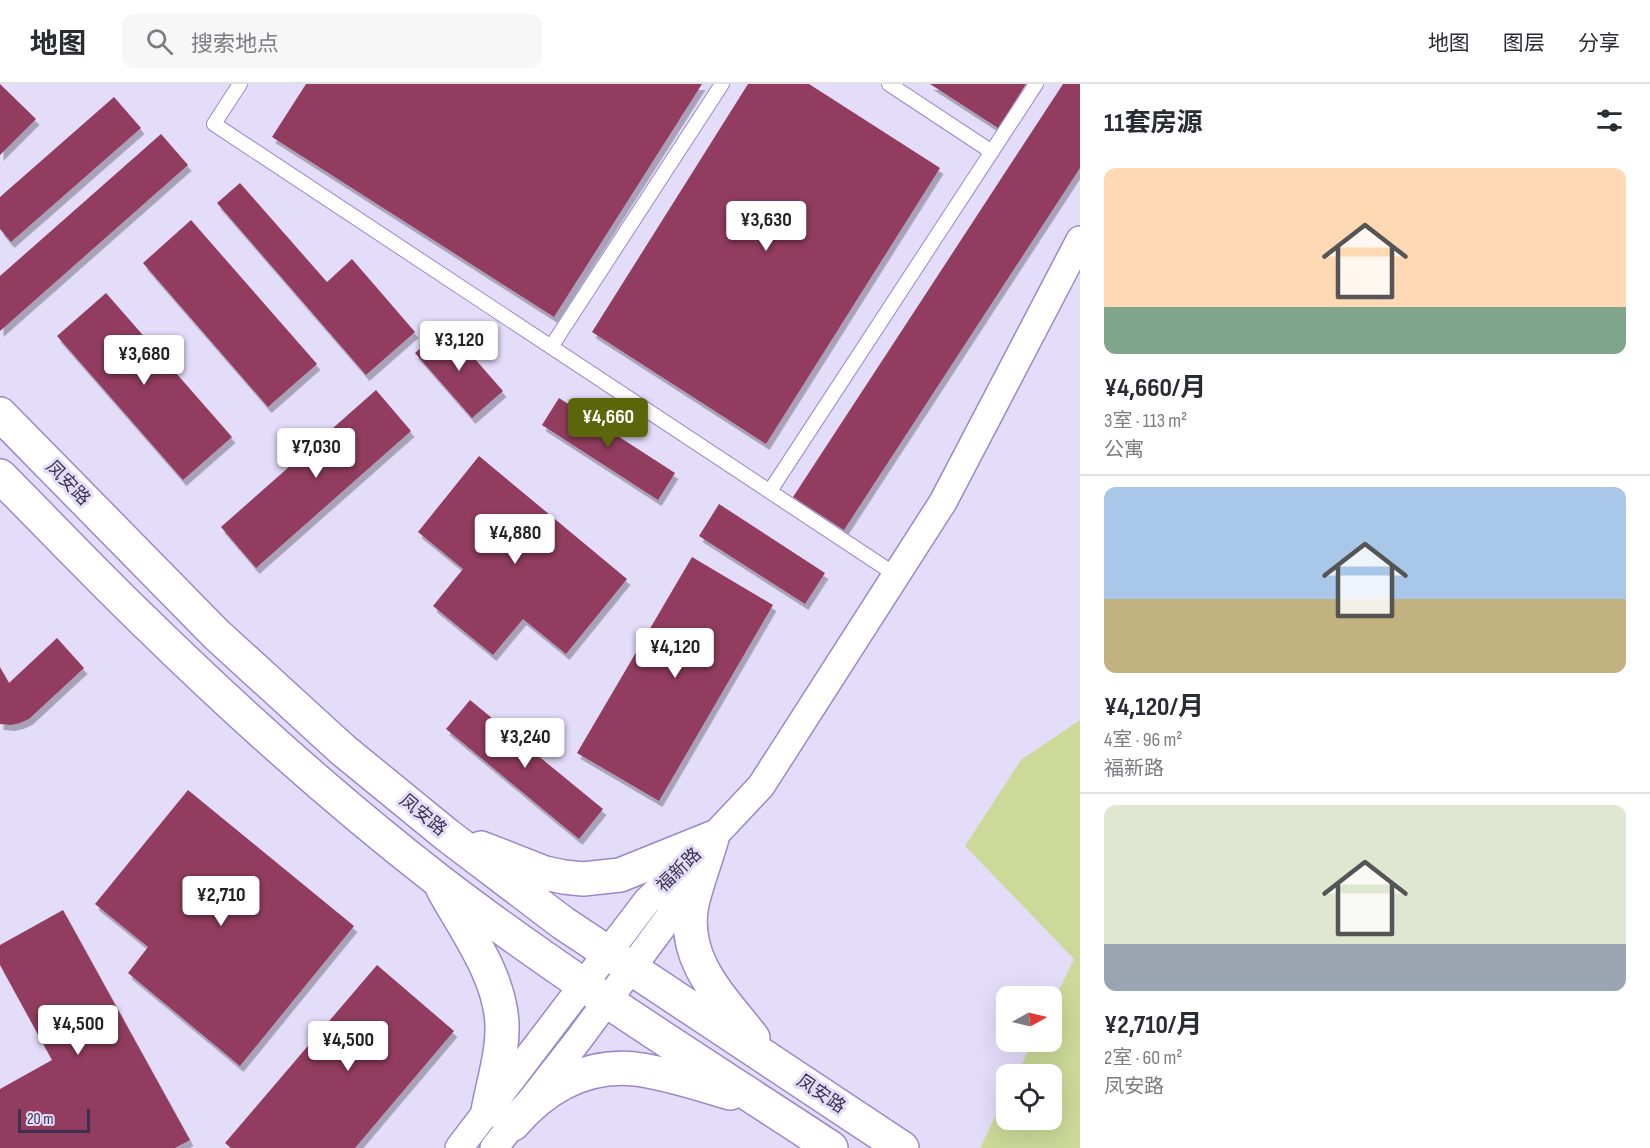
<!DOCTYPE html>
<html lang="zh">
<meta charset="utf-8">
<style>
body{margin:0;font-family:"Sofia Sans Condensed","Noto Sans SC",sans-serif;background:#f7f7f7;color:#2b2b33;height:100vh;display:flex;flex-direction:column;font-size:22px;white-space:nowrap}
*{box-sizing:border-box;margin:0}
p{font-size:20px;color:#7c7c81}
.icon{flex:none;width:33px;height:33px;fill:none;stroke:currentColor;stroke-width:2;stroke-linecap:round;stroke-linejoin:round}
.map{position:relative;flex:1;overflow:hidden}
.sheet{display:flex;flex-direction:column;background:#fff;width:570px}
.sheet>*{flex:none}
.needle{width:39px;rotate:82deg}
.fabs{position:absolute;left:996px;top:902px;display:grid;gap:12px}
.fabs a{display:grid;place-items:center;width:66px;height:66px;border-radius:12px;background:#fff;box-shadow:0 6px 24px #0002;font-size:30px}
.scale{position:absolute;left:18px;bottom:15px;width:72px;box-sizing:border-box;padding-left:6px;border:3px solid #3b324f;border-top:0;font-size:16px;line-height:21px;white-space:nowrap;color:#3b324f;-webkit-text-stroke:4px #e4ddfa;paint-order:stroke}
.price{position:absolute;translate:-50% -51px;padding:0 14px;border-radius:6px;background:#fff;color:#222;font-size:20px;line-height:39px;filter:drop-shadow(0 2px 3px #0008)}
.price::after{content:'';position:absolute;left:50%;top:36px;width:18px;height:14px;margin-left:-9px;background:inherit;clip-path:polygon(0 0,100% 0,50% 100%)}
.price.on{background:#5a6609;color:#fff}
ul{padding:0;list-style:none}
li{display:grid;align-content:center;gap:12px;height:318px;padding:0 24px}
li+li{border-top:2px solid #e1e1e2}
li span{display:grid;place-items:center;height:186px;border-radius:12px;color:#555}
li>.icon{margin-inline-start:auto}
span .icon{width:108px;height:108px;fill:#fffc;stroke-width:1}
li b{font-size:26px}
h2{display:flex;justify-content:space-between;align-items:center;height:72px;padding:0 24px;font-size:26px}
header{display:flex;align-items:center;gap:36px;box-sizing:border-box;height:84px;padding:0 30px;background:#fff;border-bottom:2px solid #e1e1e2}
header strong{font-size:28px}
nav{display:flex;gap:33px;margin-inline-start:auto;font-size:21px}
.search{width:420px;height:54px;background:#f7f7f7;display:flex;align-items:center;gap:15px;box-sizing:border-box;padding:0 21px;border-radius:12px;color:#7c7c81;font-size:22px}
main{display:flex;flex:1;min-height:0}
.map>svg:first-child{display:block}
.green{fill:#ccd998}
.building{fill:#923d5f;filter:url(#shadow)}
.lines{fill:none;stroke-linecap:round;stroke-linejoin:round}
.service-casing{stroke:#9c87cb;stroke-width:16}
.minor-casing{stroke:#9c87cb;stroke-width:30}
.tertiary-casing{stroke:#9c87cb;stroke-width:36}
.service{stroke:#fff;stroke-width:14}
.minor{stroke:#fff;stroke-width:27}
.tertiary{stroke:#fff;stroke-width:33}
.labels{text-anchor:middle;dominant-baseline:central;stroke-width:6;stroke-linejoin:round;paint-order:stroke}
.street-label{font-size:18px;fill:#3b324f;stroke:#e4ddfa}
</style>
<header>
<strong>地图</strong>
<div class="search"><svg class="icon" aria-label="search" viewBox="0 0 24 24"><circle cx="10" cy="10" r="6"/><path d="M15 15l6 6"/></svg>搜索地点</div>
<nav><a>地图</a><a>图层</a><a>分享</a></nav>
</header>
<main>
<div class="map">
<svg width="1080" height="1064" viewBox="0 0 1080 1064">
<defs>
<filter id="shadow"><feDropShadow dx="3.5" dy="6" stdDeviation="0" flood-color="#0004"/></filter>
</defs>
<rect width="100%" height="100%" fill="#e4ddfa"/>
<path class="green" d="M1080 636V1064H980L1006 1010V1035H1052V990H1017L1033 957H1052V920L1074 875 965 762 1021 676Z"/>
<path class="building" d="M0 0 36 35 0 71Z
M306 0H702L554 233 272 53Z
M748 0H809L940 84 766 360 592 248Z
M930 0H1026L998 44Z
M1063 0H1080V84L844 446 793 413Z
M114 13 141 44 11 158 0 145V113Z
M161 50 188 81 0 247V192Z
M240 99 327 198 352 175 415 248 366 291 217 119Z
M191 136 317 280 268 323 143 179Z
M106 209 232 353 183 396 57 252Z
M446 242 503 307 472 334 415 269Z
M376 306 411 347 256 484 221 443Z
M559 314 675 389 658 416 542 341Z
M479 372 627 495 566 570 523 535 493 571 433 522 463 485 418 448Z
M719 420 825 489 805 520 699 452Z
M692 473 773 521 659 717 577 669Z
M57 554 84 584 29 635 20 639 11 641 0 640V583L9 599Z
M470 616 603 725 579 755 446 645Z
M188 706 354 842 240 982 128 889 148 863 95 820Z
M63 826 190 1056 175 1064H0V1005L52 976 0 881V861Z
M377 881 454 947 355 1064H231L225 1059Z"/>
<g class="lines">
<defs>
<path id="service" d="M240 0 214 40 896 491
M889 0 992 68
M551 263 722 0
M770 407 1036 0"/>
<path id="minor" d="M459 1064 647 817 712 754 761 702 943 418 1080 156
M494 1064 579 955 659 847 670 832 693 789"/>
<path id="tertiary" d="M0 330 216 550 343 666 447 751 563 839 902 1064
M0 392C48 440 95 490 144 537 238 629 336 717 439 797 564 893 699 977 831 1064
M712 754C706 776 697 798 692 820 681 876 722 914 753 954
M481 764 545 789 564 793 583 795 620 791 712 754
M443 805C466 847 500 892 502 940 503 969 493 999 488 1027
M513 1040C544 1004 585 980 635 985 667 989 699 1000 730 1009"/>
</defs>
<use href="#service" class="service-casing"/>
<use href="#minor" class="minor-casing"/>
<use href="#tertiary" class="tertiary-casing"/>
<use href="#service" class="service"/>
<use href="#minor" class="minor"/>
<use href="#tertiary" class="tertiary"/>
</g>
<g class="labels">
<g class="street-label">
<text transform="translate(68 399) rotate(46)">凤安路</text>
<text transform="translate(423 731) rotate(39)">凤安路</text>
<text transform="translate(679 786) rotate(-44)">福新路</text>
<text transform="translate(821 1010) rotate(34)">凤安路</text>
</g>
</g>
</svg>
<div class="fabs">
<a><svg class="needle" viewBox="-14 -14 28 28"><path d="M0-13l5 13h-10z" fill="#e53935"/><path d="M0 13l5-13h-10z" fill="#7c7c81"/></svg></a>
<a><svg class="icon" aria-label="locate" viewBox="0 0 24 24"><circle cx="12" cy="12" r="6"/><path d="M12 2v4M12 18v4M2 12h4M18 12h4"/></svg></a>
</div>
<div class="scale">20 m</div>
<b class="price" style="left:766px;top:168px">¥3,630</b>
<b class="price" style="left:459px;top:288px">¥3,120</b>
<b class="price" style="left:144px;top:302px">¥3,680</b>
<b class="price on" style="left:608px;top:365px">¥4,660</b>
<b class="price" style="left:316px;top:395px">¥7,030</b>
<b class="price" style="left:515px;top:481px">¥4,880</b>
<b class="price" style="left:675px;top:595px">¥4,120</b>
<b class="price" style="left:525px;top:685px">¥3,240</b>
<b class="price" style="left:221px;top:843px">¥2,710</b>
<b class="price" style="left:78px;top:972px">¥4,500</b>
<b class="price" style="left:348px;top:988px">¥4,500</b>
</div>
<section class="sheet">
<h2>11套房源<svg class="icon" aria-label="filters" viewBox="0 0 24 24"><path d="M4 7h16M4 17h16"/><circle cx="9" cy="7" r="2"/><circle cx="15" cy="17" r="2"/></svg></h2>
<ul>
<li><span style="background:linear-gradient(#ffd9b3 75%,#7fa58c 0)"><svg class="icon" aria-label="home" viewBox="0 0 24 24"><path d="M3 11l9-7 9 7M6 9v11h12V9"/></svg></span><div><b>¥4,660/月</b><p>3室 · 113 m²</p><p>公寓</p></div></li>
<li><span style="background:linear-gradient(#a9c7e8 60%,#c2b280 0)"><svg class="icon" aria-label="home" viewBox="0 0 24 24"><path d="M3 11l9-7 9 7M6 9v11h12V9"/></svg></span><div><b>¥4,120/月</b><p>4室 · 96 m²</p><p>福新路</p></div></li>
<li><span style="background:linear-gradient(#dfe7d0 75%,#9aa5b1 0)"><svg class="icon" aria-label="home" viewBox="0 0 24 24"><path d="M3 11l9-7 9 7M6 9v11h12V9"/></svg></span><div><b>¥2,710/月</b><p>2室 · 60 m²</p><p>凤安路</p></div></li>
</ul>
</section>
</main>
